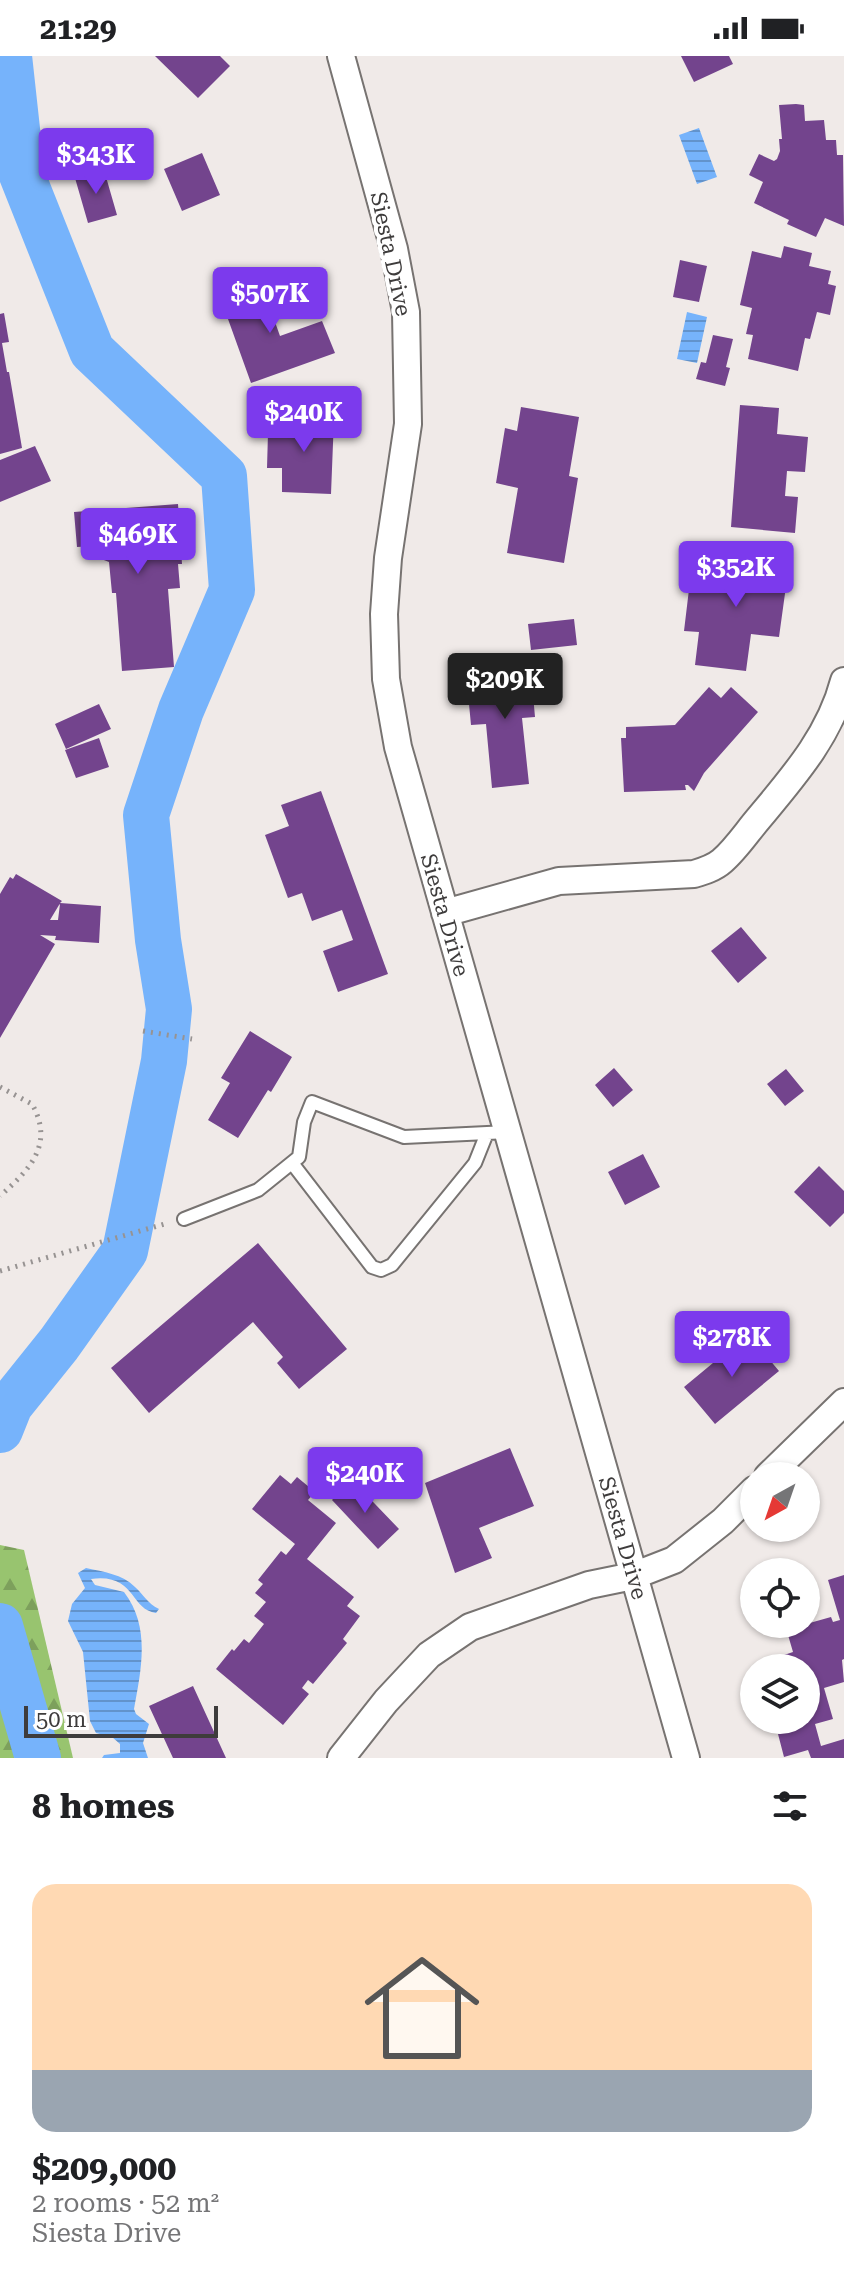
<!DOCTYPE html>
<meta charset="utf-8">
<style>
body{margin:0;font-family:"Roboto Serif",serif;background:#f6f6f6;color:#202124;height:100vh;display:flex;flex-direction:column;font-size:30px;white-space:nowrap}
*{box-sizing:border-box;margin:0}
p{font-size:26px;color:#757577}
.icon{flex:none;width:44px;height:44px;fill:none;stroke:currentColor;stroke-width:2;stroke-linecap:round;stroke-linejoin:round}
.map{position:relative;height:1702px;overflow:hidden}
.details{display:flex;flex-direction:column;background:#fff;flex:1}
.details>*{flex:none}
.needle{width:52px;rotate:220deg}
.fabs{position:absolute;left:740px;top:1406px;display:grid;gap:16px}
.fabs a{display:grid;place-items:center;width:80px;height:80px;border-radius:50%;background:#fff;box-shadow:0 2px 6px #0004;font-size:40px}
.scale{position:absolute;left:24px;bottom:20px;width:194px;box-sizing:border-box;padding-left:8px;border:4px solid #3e3c3c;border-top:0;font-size:22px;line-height:28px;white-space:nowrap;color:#3e3c3c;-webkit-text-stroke:6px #fff;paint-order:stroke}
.price{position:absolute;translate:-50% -68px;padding:0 18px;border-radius:8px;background:#7c3aed;color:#fff;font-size:26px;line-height:52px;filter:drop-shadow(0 2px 4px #0008)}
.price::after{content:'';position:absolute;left:50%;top:48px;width:24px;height:18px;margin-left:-12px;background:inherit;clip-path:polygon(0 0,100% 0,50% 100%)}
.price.on{background:#222;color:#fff}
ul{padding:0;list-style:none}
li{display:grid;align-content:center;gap:16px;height:424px;padding:0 32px}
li+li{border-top:2px solid #e0e0e0}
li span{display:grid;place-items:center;height:248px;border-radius:24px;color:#555}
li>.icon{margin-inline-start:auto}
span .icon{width:144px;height:144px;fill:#fffc;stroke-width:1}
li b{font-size:34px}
h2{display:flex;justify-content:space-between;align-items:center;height:96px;padding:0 32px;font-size:34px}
.status{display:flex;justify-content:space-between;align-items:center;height:56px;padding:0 40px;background:#fff;direction:ltr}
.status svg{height:22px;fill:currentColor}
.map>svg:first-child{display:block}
.forest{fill:url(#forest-firs)}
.water{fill:url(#water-rules)}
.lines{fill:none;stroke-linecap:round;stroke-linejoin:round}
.river{stroke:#76b3fb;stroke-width:46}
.building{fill:#73448d;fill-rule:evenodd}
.service-casing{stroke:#777371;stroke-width:16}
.minor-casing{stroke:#777371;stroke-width:30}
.path{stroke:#979392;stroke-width:5;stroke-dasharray:2 6;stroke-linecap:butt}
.service{stroke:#fff;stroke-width:12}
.minor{stroke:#fff;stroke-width:26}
.labels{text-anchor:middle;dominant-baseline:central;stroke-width:8;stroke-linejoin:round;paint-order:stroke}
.street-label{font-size:22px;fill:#3e3c3c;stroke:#fff}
</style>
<div class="status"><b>21:29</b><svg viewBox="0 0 49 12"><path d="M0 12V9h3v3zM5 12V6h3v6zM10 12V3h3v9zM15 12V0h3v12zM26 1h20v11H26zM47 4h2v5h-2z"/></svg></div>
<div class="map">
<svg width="844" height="1702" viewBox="0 0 844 1702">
<defs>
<pattern id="forest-firs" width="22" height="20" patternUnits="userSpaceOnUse" patternTransform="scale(2)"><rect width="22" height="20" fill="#98c46f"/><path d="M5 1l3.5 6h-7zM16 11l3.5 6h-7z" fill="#7da05c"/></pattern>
<pattern id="water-rules" width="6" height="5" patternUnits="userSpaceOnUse" patternTransform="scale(2)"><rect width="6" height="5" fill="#76b3fb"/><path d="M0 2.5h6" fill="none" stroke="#6293cc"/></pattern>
</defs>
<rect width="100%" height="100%" fill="#f0eae8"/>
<path class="forest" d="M0 1489 24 1494 73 1702H0Z"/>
<path class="water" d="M699 72 717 121 697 128 679 79Z
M687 256 707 261 697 307 677 303Z
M86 1512C104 1516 122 1518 135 1531 144 1539 147 1547 159 1553L156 1557C130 1554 136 1517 91 1523L95 1529 124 1536C151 1571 141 1614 134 1653L136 1658 149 1668 143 1687 148 1702H102L104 1699 120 1697V1688L112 1681 96 1677 90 1665 83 1596 68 1565 72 1548 85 1532 78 1517Z"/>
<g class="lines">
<path class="river" d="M0 1374 10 1349 59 1288 125 1195 164 1005 169 953 158 884 146 759 181 654 232 534 224 420 92 295 22 119 9 0
M0 1570 38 1702"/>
</g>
<path class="building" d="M155 0H220L230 10 198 42Z
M681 0H729L733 8 694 26Z
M796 48 804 49 805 65 824 64 826 84H836L837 99H843L844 170 825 162 816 181 787 168 789 164 754 147 763 126 749 119 759 98 774 105 777 103 780 95 779 83H782L779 49Z
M202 97 220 139 182 155 164 113Z
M104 114 117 159 88 167 75 122Z
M784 190 812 197 809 210 831 215 828 228 836 230 830 259 817 256 810 283 805 282 798 315 748 303 753 279 746 278 752 252 740 249 752 195 781 202Z
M680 204 707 210 699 246 673 241Z
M260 224 280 280 322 265 335 297 251 327 219 238Z
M4 257 9 286 2 287 7 316H9L22 392 0 398V258Z
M713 279 733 283 726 311 730 312 725 330 696 323 701 306 706 307Z
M740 349 779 352 777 378 808 381 805 416 787 415 785 440 798 441 795 477 731 471Z
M521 351 579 361 569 420 578 422 564 507 507 497 518 432 496 427 505 372 517 375Z
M284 360 334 362 331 438 282 436V412H267L268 377 283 378Z
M35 390 51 425 0 446V404Z
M178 448 182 508H178L180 532 168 533 174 611 122 615 116 537H112L109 506 91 499 95 490 77 491 74 456Z
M725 494 779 501 777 521 787 523 779 581 751 578 746 615 695 609 699 576 684 575 690 525 720 529Z
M574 563 577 589 531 594 528 568Z
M530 605 535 661 522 662 529 728 492 732 486 668 471 669 467 627 500 623 498 608Z
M709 631 721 642 731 631 758 656 704 717 694 735 688 729H685L686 734 624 736 621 682H626V671L675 669Z
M99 648 111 673 66 693 55 668Z
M99 682 109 711 76 722 65 694Z
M321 735 388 918 338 936 323 895 353 884 342 854 312 865 302 837 288 842 265 779 289 770 281 749Z
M16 818 62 845 60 847 101 850 99 887 55 884 56 880 40 879 55 888 0 982V838L10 821 13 823ZM60 848 58 864H50L59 849Z
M741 871 767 902 738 927 711 895Z
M250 975 292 1001 271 1036 268 1034 238 1082 208 1064 230 1027 221 1022Z
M614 1012 633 1034 613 1051 595 1029Z
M786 1013 804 1035 785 1050 767 1028Z
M643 1098 660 1131 625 1149 608 1116Z
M819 1110 844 1135V1157L830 1171 794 1136Z
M258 1187 347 1293 299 1333 277 1307 283 1301 253 1266 149 1357 111 1312Z
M748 1278 779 1315 715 1368 684 1331Z
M510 1392 534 1450 479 1472 492 1502 455 1517 425 1427Z
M280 1419 291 1428 297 1421 315 1436 308 1444 336 1467 307 1503 354 1541 347 1550 360 1560 343 1583 347 1587 313 1628 308 1624 302 1632 309 1638 283 1669 216 1613 232 1593 234 1595 244 1583 249 1587 264 1568 254 1560 266 1546 255 1537 263 1528 258 1524 281 1495 286 1499 295 1488 252 1453Z
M352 1424 399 1473 378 1493 332 1444Z
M844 1519V1603L842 1604 844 1626 824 1632 833 1663 815 1668 821 1690 844 1683V1702H811L808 1694 784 1701 778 1678 801 1671 799 1664H806V1612H784L782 1608 787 1607 784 1599 793 1596 788 1579 800 1575 799 1570 831 1561 833 1566 840 1564 828 1524Z
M193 1630 226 1702H173L149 1650Z"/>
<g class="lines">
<defs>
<path id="service" d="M292 1107 372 1211 381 1214 392 1209 475 1107 487 1077
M184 1163 258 1134 299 1101 304 1066 312 1046 404 1081 508 1076"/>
<path id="minor" d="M341 0 394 193 406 256 408 368 388 502 384 558 386 623 398 691 686 1702
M445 857 559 825 694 818C704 815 714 812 722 805 736 793 747 776 759 762 794 720 830 679 844 625
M768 1420 844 1346
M341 1702 386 1645 429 1599 470 1571 589 1529 633 1520 674 1504 723 1465 754 1434"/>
</defs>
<use href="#service" class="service-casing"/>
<use href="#minor" class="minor-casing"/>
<path class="path" d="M143 975 192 983
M0 1031 32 1048C55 1089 29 1114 0 1140
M0 1215 168 1167"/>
<use href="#service" class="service"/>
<use href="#minor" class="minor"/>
</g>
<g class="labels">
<g class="street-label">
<text transform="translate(391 198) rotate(78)">Siesta Drive</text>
<text transform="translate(445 859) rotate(74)">Siesta Drive</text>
<text transform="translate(623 1482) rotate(74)">Siesta Drive</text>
</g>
</g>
</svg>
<div class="fabs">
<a><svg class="needle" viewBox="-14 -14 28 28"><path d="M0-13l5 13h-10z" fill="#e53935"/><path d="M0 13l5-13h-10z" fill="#757577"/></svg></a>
<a><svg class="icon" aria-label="locate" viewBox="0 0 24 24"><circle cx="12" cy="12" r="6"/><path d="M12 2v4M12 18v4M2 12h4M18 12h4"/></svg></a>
<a><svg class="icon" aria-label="layers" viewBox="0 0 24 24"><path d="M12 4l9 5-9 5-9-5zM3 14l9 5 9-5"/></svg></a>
</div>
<div class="scale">50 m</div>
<b class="price" style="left:96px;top:140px">$343K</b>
<b class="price" style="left:270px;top:279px">$507K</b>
<b class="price" style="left:304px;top:398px">$240K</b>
<b class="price" style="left:138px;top:520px">$469K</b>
<b class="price" style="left:736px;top:553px">$352K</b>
<b class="price on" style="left:505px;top:665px">$209K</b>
<b class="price" style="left:732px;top:1323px">$278K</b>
<b class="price" style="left:365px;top:1459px">$240K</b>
</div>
<section class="details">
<h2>8 homes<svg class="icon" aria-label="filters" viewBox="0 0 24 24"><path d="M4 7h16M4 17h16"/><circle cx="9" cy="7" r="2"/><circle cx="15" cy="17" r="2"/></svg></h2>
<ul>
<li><span style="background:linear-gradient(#ffd9b3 75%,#9aa5b1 0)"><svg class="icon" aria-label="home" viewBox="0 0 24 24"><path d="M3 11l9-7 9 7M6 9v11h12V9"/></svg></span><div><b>$209,000</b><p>2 rooms · 52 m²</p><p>Siesta Drive</p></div></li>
</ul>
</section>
